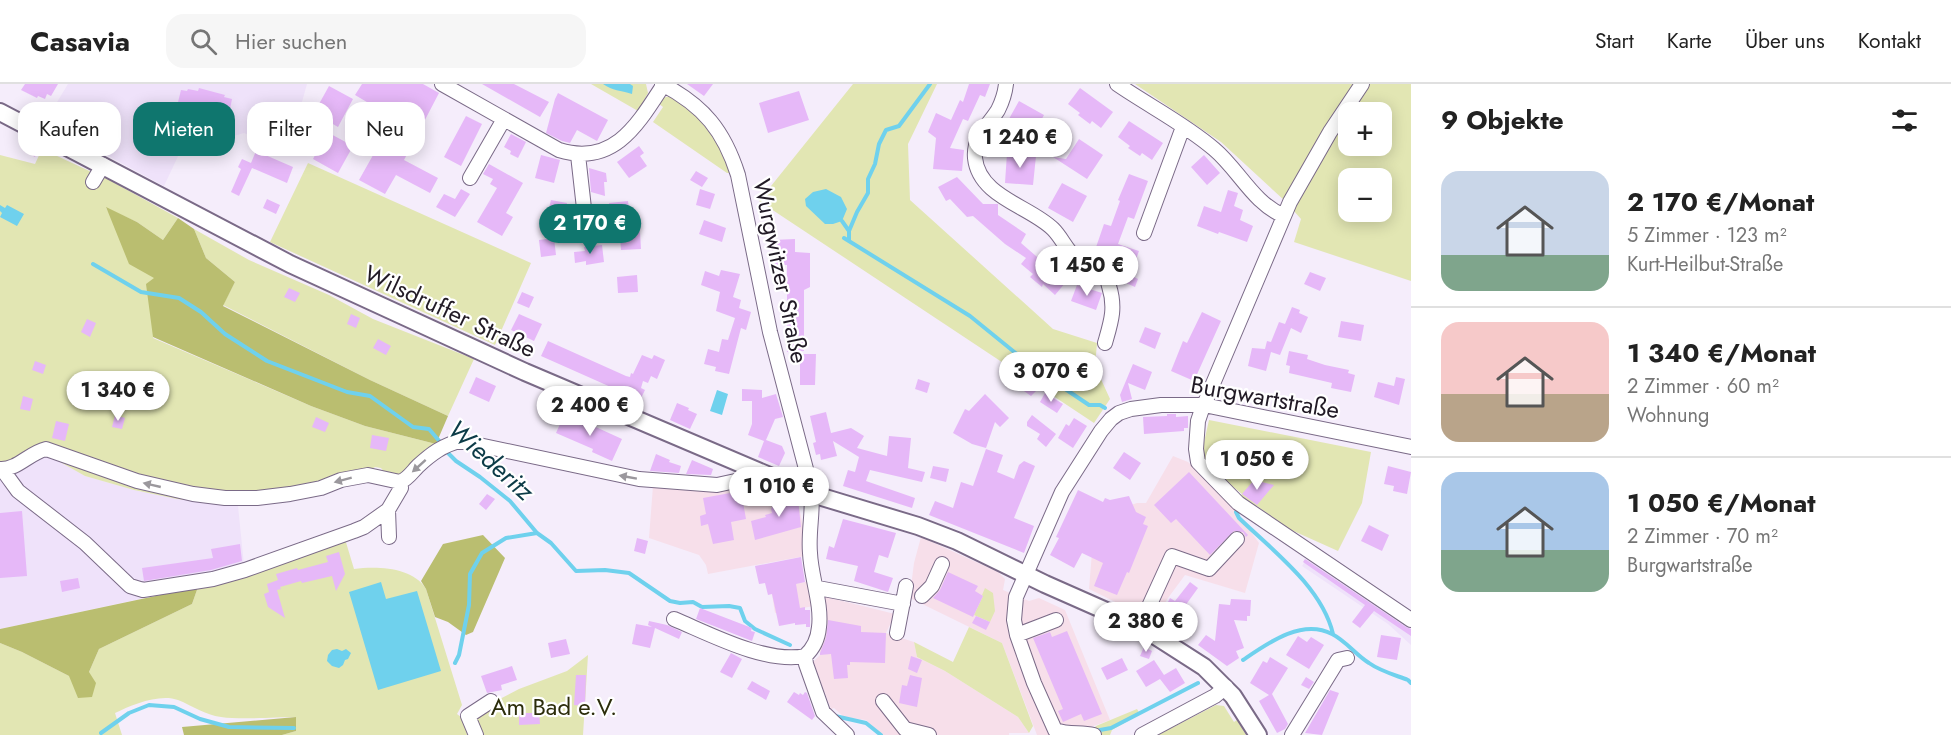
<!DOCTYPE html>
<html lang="de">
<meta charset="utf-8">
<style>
body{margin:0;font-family:Jost,sans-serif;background:#f6f6f6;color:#222;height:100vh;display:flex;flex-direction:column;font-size:22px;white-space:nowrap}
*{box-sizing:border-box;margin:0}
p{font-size:20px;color:#767676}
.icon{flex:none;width:33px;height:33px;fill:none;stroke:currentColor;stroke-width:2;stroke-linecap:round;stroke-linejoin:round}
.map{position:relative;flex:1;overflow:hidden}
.panel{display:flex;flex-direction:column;background:#fff;width:540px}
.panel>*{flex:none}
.guide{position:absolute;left:18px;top:18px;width:570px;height:54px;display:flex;gap:12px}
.controls{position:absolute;left:1338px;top:18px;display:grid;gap:12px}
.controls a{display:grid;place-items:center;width:54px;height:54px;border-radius:12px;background:#fff;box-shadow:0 3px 15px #0003;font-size:30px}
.price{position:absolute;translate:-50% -51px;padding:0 14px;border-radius:21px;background:#fff;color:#222;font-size:20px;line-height:39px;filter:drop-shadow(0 2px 3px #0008)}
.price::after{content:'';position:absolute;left:50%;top:36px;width:18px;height:14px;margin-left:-9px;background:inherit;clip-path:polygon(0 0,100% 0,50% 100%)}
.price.on{background:#0f766e;color:#fff}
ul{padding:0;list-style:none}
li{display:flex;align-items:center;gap:18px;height:150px;padding:0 30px}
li+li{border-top:2px solid #e0e0e0}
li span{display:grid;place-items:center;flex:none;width:168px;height:120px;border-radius:18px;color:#555}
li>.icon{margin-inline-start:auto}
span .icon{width:72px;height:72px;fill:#fffc;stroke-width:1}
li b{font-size:26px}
h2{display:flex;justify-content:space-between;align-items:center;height:72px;padding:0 30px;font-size:26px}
.chip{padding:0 21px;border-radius:18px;background:#fff;box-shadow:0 3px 15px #0003;font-size:21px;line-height:54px}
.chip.on{background:#0f766e;color:#fff}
header{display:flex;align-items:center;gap:36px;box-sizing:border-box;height:84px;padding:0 30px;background:#fff;border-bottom:2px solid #e0e0e0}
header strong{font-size:28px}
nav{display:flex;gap:33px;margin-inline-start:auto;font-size:21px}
.search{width:420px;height:54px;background:#f6f6f6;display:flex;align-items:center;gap:15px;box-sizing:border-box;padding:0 21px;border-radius:18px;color:#767676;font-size:22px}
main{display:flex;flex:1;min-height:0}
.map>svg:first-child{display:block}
.commercial{fill:#f7dfea}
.built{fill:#efe2fa}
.green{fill:#e2e6b3;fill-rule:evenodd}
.forest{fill:#babe70}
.water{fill:#6fd1ed}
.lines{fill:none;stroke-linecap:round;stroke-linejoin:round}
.stream{stroke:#6fd1ed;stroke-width:4}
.building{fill:#e6b8f8}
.minor-casing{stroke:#7a6a87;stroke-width:16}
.major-casing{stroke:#7a6a87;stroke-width:20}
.minor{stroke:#fff;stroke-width:14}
.major{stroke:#fff;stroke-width:16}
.oneway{fill:#9b989d}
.labels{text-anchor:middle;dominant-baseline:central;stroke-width:4.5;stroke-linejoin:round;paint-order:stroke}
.street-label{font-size:24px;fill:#211a25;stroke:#fff}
.park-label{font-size:24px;fill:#2c2d0b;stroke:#fff}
.water-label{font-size:26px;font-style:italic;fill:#0c3b47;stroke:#fff}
</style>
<header>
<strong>Casavia</strong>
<div class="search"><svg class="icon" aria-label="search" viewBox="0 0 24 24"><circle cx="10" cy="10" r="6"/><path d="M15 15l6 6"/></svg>Hier suchen</div>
<nav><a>Start</a><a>Karte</a><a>Über uns</a><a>Kontakt</a></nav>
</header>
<main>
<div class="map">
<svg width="1411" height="651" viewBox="0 0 1411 651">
<rect width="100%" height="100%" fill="#f5edfb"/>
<path class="commercial" d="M1173 372 1188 378 1229 418 1259 459 1245 509 1185 491 1168 514 1154 537 1089 505 1093 456 1122 424 1137 419H1146Z
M754 395 797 414 805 451V472L708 490 706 481 699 471 649 454 653 402 742 399Z
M921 453 998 488 1005 495 1003 506 1029 517 1039 514 1065 526 1110 636 1069 651H1037L1002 559 912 515 910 510 914 479Z
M810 497 814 522 775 529 772 510 780 503Z
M818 511 895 530 886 549 914 558 917 573 945 587 1018 633 1029 649H1009V651H882L866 636 844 633 834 624 831 625 813 578 820 571Z"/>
<path class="built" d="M68 0H307L288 68 244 49 180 68 164 102 45 38Z
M40 369 53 374 85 392 134 406 177 415 238 422 244 481 238 494 0 545V394H14L15 387Z
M1316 462 1411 528V561L1388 540 1302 482Z"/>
<path class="green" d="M591 0H646L648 9 638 27Z
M853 0H937L908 60 910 116 1053 245 1097 259 1095 282 1110 315 1094 339 759 117Z
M1135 0H1411V197L1294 158 1301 135 1285 117 1221 58ZM1348 28H1382V62H1348ZM1348 94H1382V128H1348Z
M670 12C700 33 721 52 731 89H727L653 38 663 23 658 19 662 14Z
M42 65 111 97 178 134 163 156 137 138 106 124 155 194 153 254 311 322 365 342 436 360 400 391 385 389 381 384 375 383 370 386 328 398 235 412 238 422 177 415 134 406 85 392 53 374 40 369 15 387 14 394H0V71L35 80Z
M308 79 531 179 495 261 270 158Z
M194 145 249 176 329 211 373 235 474 275 448 332 370 296 223 221 235 198 206 174Z
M1209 336 1371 368 1362 419 1338 467 1289 445 1257 422 1254 425 1240 413 1242 410 1200 376Z
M345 455 354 485C377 482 413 483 426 505L462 621 457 630 465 636 467 651H282L296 647V633C274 633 242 636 221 633 205 631 193 622 178 616 160 609 131 621 115 629L122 651H0V559L22 568 69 592 89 588 99 565 192 520 198 503Z
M985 504 993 509 995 527 990 538 974 531 983 512 982 511Z
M969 543 1002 559 1033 642 1029 649 1018 633 945 587 917 573 914 558 953 578Z
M588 571 583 651H481L477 634 494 618 519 605 567 587Z
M1216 621 1224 622 1234 638 1237 636 1246 651H1158Z
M1137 625 1140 630 1112 646 1110 651H1089L1096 642Z"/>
<path class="forest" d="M106 123 137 138 163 156 178 134 194 145 206 174 235 198 223 222 370 296 448 332 436 360 365 342 311 322 153 253 146 200 154 194 129 180Z
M483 451 505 474 473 548 466 551 448 538 435 533 426 505 421 497 443 460Z
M198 503 192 520 99 565 89 588 96 599 92 613 78 614 69 592 22 568 0 559V545Z
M296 633V647L282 651H184L182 643Z"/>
<path class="water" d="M603 0H630L633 2 632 10C620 6 613 7 603 0Z
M826 105 841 113 847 125 842 137 833 140H825L806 122 805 115 813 108Z
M0 121 5 124 7 121 24 130 17 142 0 133 2 129 0 127Z
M717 306 728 310 722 331 710 327Z
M381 498 386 515 417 507 441 587 378 606 349 508Z
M337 565 342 567 346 565 351 569 348 575 345 576 343 581 339 584 332 582 327 577 328 571 332 566Z"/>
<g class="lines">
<path class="stream" d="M842 137 849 147
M844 154 970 232 1034 284 1089 321H1100L1105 324
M849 157V147L857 128 868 109V95L875 80 879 60 886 46 899 42 930 0
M93 180 141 208 179 214 201 228 225 250 267 277 347 308 370 312 413 343 429 345 441 359
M445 366 456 377 480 393 510 417 537 449 551 459 576 487 605 486 629 489 670 517 680 519 693 518 702 523 729 522 740 524 745 537 755 545 790 561
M1236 428 1239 434C1272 466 1322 503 1333 550
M1243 576C1268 559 1302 534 1332 550 1346 557 1356 571 1369 579 1380 587 1395 591 1408 596L1411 599
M455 579 459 571 469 521 470 490 482 469 506 454 537 449
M835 632 866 639 881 651
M101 649 129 629 149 621 174 623 200 635 229 643 294 644
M1099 650 1100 646 1111 644 1198 599"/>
</g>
<path class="building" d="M25 0H58L51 12 47 10 45 15 38 12 37 14 21 6Z
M362 0H423L439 9 404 76 438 94 430 109 396 91 385 110 359 96 394 34 355 11Z
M482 0H514L549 18 540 33Z
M687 0H713L704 12Z
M969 0H990L985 13 980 11 968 37 963 35 950 64 964 66 962 87 933 85 936 54 928 48 936 29 951 36 960 16 963 18Z
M329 2 353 15 338 43 314 29Z
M199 4 225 11 224 13 232 15 229 30 178 18 181 6 187 7 188 5 198 7Z
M1080 4 1113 28 1101 44 1092 37 1090 40 1078 31 1080 29 1068 20Z
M799 7 809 36 768 49 759 19Z
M558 9 608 36 597 57 577 46 570 59 562 57 546 49 555 15Z
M1019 17 1044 31 1030 56 1005 42Z
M466 32 482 40 461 82 444 73Z
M1129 37 1163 59 1152 76 1142 69 1140 72 1128 64 1130 62 1118 53Z
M327 48 353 62 338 89 313 75Z
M511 50 526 58 518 74 510 70 511 67 504 63Z
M1079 55 1103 71 1087 95 1053 73 1066 75Z
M28 59 39 64 35 73 24 67Z
M639 62 644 69 640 72 647 82 629 94 617 78Z
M256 67 293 83 287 99 252 84 239 112 231 108 241 85 238 83 242 75 251 79Z
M1007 69 1036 72 1033 101 1005 99Z
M541 71 560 76 554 99 535 94Z
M1204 71 1220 89 1207 101 1191 83Z
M489 80 523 99 506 129 513 133 502 152 477 138 497 104 490 100 493 95 483 90Z
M589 84 606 89 607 98H604L605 112 591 108Z
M696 87 708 94 702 103 690 96Z
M1129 90 1148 97 1134 135 1128 133 1118 160 1139 167 1132 186 1093 172 1104 140 1111 142 1120 117 1118 116Z
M957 93 983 120H998V131L1026 150 1021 159 1066 198 1055 211 1043 200 1042 203 1030 193 1033 190 1021 180 1026 174 1005 160 973 132 967 133 950 115 946 117 938 103Z
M1062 99 1087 112 1073 138 1048 124Z
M461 105 470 110 455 133 436 123 444 110 455 115Z
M700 105 715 110 710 125 696 121Z
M1228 106 1238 109 1234 122 1243 126 1240 136 1253 142 1247 158 1219 148 1218 150 1197 142 1204 122 1221 128Z
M267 115 280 121 276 130 263 124Z
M551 116 567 119 563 136 547 132Z
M628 117 632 149 640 148 641 165 621 166 619 137 612 138 609 119Z
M704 136 726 144 722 158 699 150Z
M554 154 556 171 541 173 539 156Z
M795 155V168L810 169V203L804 206V267L787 268V181H772V156Z
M602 161 604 178 586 181V177L575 179 574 168 585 167 584 163Z
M721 186 740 190 733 213 741 216 739 224 751 228 746 246 741 244 729 290 715 287 716 283 704 280 708 265 719 268 722 255 728 256 735 234 716 227 720 208 701 201 705 187 719 192Z
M1310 188 1326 194 1320 207 1304 200Z
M637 191 638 208 618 209 617 193Z
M1130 191 1138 195 1135 203 1126 199Z
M1077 201 1102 209 1096 226 1071 217Z
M289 204 300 209 295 218 284 213Z
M522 208 534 213 529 224 517 219Z
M1292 223 1300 226 1299 229 1308 233 1301 249 1291 244 1280 271 1271 268 1266 287 1248 282 1252 264 1265 265 1267 257 1271 258 1279 238 1285 240Z
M1202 228 1221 237 1194 297 1171 287 1183 257 1187 259Z
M351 230 360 234 356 244 347 240Z
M519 230 542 240 534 257 511 246Z
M87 235 96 239 90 253 81 248Z
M1341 237 1364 241 1361 257 1338 253Z
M1145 243 1161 249 1155 265 1139 258Z
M378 255 391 262 386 271 373 264Z
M548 257 626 292 630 293 631 289 633 290 642 271 652 275 654 271 665 276 657 295 651 292 648 299 643 297 641 304 645 306 640 316 541 272Z
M1289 267 1308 271 1307 275 1325 281 1349 286 1348 289 1355 291 1351 308 1331 304 1332 299 1289 289 1290 282 1286 281Z
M800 270H816L815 301H800Z
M35 277 46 281 43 290 32 286Z
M1133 280 1152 288 1145 306 1128 299 1132 315 1122 318 1120 311Z
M476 293 496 302 489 318 469 309Z
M1396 293 1405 295 1399 321 1374 313 1378 298 1394 302Z
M96 295 110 298 107 309 94 306Z
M918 295 930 299 927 309 915 305Z
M1027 297 1038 305 1031 312 1021 305Z
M742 305 762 306V314L776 310 783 333 775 335 766 356 782 362 785 369 779 382 758 373 764 357 748 351 752 340V317H742Z
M1045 309 1063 320 1057 329 1040 318Z
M985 310 1009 334 1000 343 995 338 986 364 972 360 953 349 965 325 969 327Z
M23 312 33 315 30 327 20 325Z
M677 319 689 324 688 326 697 330 690 345 670 336Z
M826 328 831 349 851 344 864 352 857 364 887 372 889 352 911 354 908 384 925 388 922 398 870 386 866 397 915 414 912 424 843 402 848 386 855 388 859 373 833 357 837 372 821 376 820 370 816 371 813 359 816 358 810 332Z
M565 329 622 355 612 377 592 368 593 365 556 349Z
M1167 330H1176V333L1188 332V344H1184V347L1144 350 1143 333 1167 332Z
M115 331 125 334 122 345 112 343Z
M1032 331 1056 350 1046 363 1037 355 1040 350 1027 342V338Z
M316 333 329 339 325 348 312 343Z
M1074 334 1087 342 1073 364 1058 354 1066 340 1069 342Z
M56 337 69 340 65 357 52 354Z
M372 351 389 354 386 367 370 364Z
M986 365 1003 371 997 388 1014 395 1019 381 1024 377 1035 382 1014 434 1034 442 1024 469 929 431 935 417 953 424 961 398 973 402Z
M1124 368 1141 379 1130 396 1113 384Z
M656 370 670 376 669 378 681 382 679 389 650 387Z
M692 376 713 385 711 391 686 390Z
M933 382 949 385 946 398 930 394Z
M1388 382 1411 388 1407 410 1393 407 1394 402 1384 400Z
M1189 388 1248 451 1246 453 1243 448 1234 447 1210 471 1176 435 1171 439 1154 421Z
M1254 396 1274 401 1257 421 1242 410Z
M1078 406 1103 418 1105 414 1110 416 1129 412 1136 428 1146 433 1143 440 1148 442 1129 489 1127 488 1117 511 1094 502 1103 479 1082 469 1074 484 1050 471 1059 454 1056 453Z
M741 407 746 435 731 438 734 456 713 460 708 440 701 442 700 432 706 430 703 414Z
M487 410 495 415 486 426 479 420Z
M785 410 798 415 801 443 755 456 751 437 766 433 765 431 772 429 771 425 779 411Z
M22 427 27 492 0 494V429Z
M843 435 896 449 888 474 879 471 874 488 893 494 888 508 854 497 858 482 826 475 829 462 834 464Z
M1369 441 1389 451 1382 467 1361 457Z
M637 454 648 457 645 470 634 467Z
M240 460 242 477 211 486 144 497 142 484 213 474 211 465Z
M339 468 345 490 336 507 332 492 302 499 301 497 280 503 281 505 277 506 285 534 268 523 264 510 269 508 267 500 278 496 276 490 297 484 298 486 328 478 326 472Z
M801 473 805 498 796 500 800 524 805 523V526H810V543H806V540L795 541V539L779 542 772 510 768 511 765 499 759 500 755 482Z
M1305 475 1406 543 1411 545V552L1374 527 1360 544 1352 538 1365 521 1303 478Z
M948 488 978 502 975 507 983 512 973 533 933 514 940 506Z
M78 494 80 504 62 508 60 497Z
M1190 498 1198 504 1185 522 1187 523 1179 539 1162 530 1170 514 1175 517Z
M1231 515 1251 516 1250 532H1247V537L1234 536 1244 564 1236 567 1239 574 1227 582 1198 561 1206 551 1215 557 1219 520 1230 521Z
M700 524 752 544 751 547 755 548 752 557 696 535Z
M976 532 990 538 986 546 972 539Z
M828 536 861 542V548L886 549 885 579 850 578V581H847L848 594 834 595 831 570 820 571V569L826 554Z
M649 537 667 541 682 548 679 555 655 544 650 564 632 560 636 540 652 543 648 541Z
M1067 547 1102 630 1084 637 1081 630 1063 638 1058 627 1063 625 1033 554 1050 548 1052 553Z
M1381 551 1401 554 1397 576 1377 573Z
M1298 552 1307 558 1311 553 1324 561 1309 585 1286 571Z
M566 555 570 570 551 574 548 559Z
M1144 563 1152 567 1149 575 1140 572Z
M731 569 742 575 732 594 720 588Z
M911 572 922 576 917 589 908 585Z
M1270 573 1288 584 1272 610 1288 640 1285 645 1277 649 1259 617 1269 611 1250 599 1263 577 1267 579Z
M1122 574 1128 586 1107 596 1101 584Z
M1154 576 1164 591 1176 584 1185 599 1170 608 1160 595 1146 603 1136 587Z
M512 582 517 596 501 601 502 606 487 609 481 592Z
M576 591H586L585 622 574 621Z
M910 591 922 594 917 623 899 619 902 601 907 602Z
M1306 593 1314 598 1309 605 1301 601Z
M752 597 770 607 766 616 747 605Z
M1330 606 1339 609 1322 651 1305 649Z
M794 608 799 611 800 609 803 611 805 608 807 609 815 632 812 636 787 618Z
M519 629H539L540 640 519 641Z"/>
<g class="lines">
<defs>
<path id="minor" d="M442 0 559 66C614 83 638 40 664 0
M662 0C704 22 724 47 738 91L770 248 811 404C814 425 808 447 810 469 811 493 822 520 819 543 818 555 814 564 805 572
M1006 0C1005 9 1002 18 998 26 988 42 973 53 975 74 979 113 1030 122 1053 145 1062 154 1067 167 1076 174 1083 179 1093 181 1100 187 1107 191 1107 195 1109 202 1116 224 1111 238 1105 259
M1117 0C1149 22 1185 40 1214 65 1239 86 1253 119 1284 132
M1362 0 1330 48 1290 118 1201 328 1198 337 1196 365 1198 378 1238 419 1411 536
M578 71 587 151
M470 94 504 35
M93 98 103 81
M1144 149 1183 43
M0 385C17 386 29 369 46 365L137 397 193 410 225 414H257L290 410 321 404 341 396 368 391 400 398
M2 385 18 407 85 459 130 502 143 506 213 495 245 486 354 447 364 443 388 426 401 404 400 398
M400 398C408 395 412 388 418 382 431 370 443 361 460 357L639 395 717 401 740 396 754 386
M388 426 389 453
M818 504 903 520
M922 512 932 502 942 480
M674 535C710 550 766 580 805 572
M1056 536 1017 551 1034 599 1055 646C1069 651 1080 648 1094 651
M1140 542 1172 472 1209 485 1237 455
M897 549 906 502
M1017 551 1014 536 1016 513 1062 408 1101 347 1111 335 1119 329 1131 325 1161 321H1204L1411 363
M805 572 806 580 823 628 847 651
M883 617 905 645 929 651
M476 651 468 632 491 617
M1142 651 1215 612 1226 603
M1292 651 1338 576 1347 574"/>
<path id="major" d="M0 28 290 180 525 288 812 410 918 442 957 457 1045 500 1140 542 1204 583 1233 612 1258 651"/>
</defs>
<use href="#minor" class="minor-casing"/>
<use href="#major" class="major-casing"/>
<use href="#minor" class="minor"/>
<use href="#major" class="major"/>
</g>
<defs><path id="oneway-solid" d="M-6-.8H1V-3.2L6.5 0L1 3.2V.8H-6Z" transform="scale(1.5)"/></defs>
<g class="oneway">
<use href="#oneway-solid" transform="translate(419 382) rotate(138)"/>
<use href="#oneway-solid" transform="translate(628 393) rotate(-170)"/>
<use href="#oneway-solid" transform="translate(343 396) rotate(165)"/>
<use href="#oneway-solid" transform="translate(152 401) rotate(-167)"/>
</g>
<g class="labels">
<g class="street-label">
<text transform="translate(781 187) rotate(78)">Wurgwitzer Straße</text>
<text transform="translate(450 227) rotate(25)">Wilsdruffer Straße</text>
<text transform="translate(1265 313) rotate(10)">Burgwartstraße</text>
</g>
<g class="park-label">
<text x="554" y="622">Am Bad e.V.</text>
</g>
<g class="water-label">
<text transform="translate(491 376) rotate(42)">Wiederitz</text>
</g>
</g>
</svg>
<div class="controls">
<a>+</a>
<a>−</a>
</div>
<b class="price" style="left:1020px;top:85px">1 240 €</b>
<b class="price on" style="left:590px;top:171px">2 170 €</b>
<b class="price" style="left:1087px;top:213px">1 450 €</b>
<b class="price" style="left:1051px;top:319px">3 070 €</b>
<b class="price" style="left:118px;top:338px">1 340 €</b>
<b class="price" style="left:590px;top:353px">2 400 €</b>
<b class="price" style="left:1257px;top:407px">1 050 €</b>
<b class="price" style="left:779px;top:434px">1 010 €</b>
<b class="price" style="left:1146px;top:569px">2 380 €</b>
<div class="guide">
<a class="chip">Kaufen</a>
<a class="chip on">Mieten</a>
<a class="chip">Filter</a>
<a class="chip">Neu</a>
</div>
</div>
<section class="panel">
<h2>9 Objekte<svg class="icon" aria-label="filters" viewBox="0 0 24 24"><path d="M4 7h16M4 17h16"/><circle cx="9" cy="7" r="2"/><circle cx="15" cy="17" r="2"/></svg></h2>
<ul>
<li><span style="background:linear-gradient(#c9d6e8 70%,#7fa58c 0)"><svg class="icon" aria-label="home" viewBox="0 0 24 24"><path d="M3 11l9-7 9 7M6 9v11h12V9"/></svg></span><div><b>2 170 €/Monat</b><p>5 Zimmer · 123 m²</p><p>Kurt-Heilbut-Straße</p></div></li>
<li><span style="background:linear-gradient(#f6c9c9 60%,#b9a48a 0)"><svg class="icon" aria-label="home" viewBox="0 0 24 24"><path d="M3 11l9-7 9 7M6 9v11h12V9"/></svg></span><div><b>1 340 €/Monat</b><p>2 Zimmer · 60 m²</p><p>Wohnung</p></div></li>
<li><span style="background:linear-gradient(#a9c7e8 65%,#7fa58c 0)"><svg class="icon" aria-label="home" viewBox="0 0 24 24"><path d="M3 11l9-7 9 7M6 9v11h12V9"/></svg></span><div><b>1 050 €/Monat</b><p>2 Zimmer · 70 m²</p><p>Burgwartstraße</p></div></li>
</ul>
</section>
</main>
